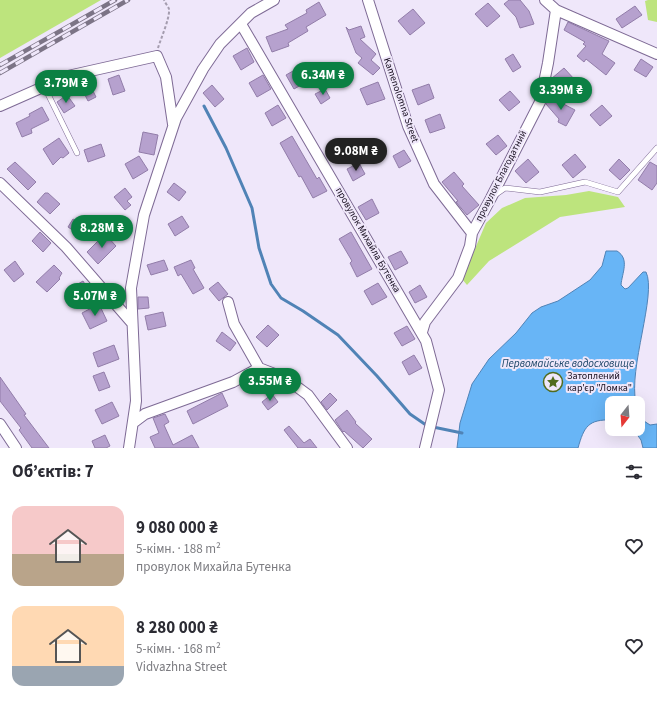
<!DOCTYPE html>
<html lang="uk">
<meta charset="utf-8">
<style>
body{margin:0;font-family:"Source Sans 3",sans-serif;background:#f7f7f7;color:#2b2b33;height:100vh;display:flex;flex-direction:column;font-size:15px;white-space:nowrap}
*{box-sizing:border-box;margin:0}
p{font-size:13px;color:#7c7c81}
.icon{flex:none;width:22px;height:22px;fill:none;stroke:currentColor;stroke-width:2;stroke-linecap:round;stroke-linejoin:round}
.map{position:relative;height:448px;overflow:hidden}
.sheet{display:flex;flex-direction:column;background:#fff;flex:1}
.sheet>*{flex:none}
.needle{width:26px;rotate:197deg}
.controls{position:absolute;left:605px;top:396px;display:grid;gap:8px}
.controls a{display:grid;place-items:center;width:40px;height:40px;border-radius:8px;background:#fff;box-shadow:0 4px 16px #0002;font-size:20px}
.price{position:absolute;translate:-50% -34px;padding:0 9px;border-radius:14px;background:#0b8043;color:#fff;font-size:13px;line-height:26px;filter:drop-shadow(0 1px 2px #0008)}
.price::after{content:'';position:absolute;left:50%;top:24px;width:12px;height:9px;margin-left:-6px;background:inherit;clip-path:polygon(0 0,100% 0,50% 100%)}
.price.current{background:#222;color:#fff}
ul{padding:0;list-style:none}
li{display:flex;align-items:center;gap:12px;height:100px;padding:0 12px}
li span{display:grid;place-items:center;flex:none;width:112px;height:80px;border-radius:12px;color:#555}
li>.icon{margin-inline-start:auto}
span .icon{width:48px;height:48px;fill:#fffc;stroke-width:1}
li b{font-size:17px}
h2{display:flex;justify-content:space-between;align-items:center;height:48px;padding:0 12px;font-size:17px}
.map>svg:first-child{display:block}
.green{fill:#bde47d}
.water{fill:#68b5f6;stroke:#5083b6}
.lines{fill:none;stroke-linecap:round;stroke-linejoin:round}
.stream{stroke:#5083b6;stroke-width:3}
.building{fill:#b6a1ce;stroke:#927da9}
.lane-casing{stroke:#7e6a95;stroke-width:6}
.street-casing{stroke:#7e6a95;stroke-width:12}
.path{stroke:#a49cae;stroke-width:2;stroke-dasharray:3 2;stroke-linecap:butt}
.lane{stroke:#fff;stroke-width:5}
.street{stroke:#fff;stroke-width:10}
.rail-casing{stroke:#7c7486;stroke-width:4.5}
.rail{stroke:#efe7fa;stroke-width:3;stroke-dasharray:9;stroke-linecap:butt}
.labels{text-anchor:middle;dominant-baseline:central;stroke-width:4;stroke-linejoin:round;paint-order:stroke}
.street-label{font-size:10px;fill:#170f1f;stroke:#efe7fa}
.poi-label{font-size:10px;fill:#170f1f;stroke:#efe7fa;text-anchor:start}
.water-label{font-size:11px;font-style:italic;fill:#20486a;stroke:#efe7fa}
</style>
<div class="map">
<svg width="657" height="448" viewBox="0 0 657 448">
<rect width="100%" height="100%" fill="#efe7fa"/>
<path class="green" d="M0 0H101L0 58Z
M648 0H657V22L648 20 645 1Z
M589 191 618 197 625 207 560 217 489 261 467 285 462 279 486 223 502 208 525 198 566 195Z"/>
<path class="water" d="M606 251H617C630 259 622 273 621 285L625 289 628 288 643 272H646C657 294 628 369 636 403H612V420C588 419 584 427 578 448H457L460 423 472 384 489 359 516 333 532 313 541 307 558 301 590 280 602 266Z
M638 408 644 421 650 425 657 424V448H643L641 440 633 429H638Z"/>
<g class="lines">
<path class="stream" d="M204 106 226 148 252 208 259 248 271 284 281 298 303 311 338 335 377 376 410 414 426 425
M433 427 462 433"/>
</g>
<path class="building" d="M509 0H520L529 11 534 24 520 28 516 17 504 4Z
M319 2 326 15 306 27 308 31 288 43 289 46 272 52 266 37 288 29 285 25 307 13 306 10Z
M488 3 500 16 487 27 475 14Z
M635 6 642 15 622 28 616 19Z
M413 9 425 23 410 35 398 21Z
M568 22 609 41 602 54 615 63 606 75 586 59 584 62 577 56 586 46 583 44 585 42 564 30Z
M361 26 365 37 360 39 376 54 371 60 380 68 373 75 358 63 362 58 356 53 346 27 349 30Z
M247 48 254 62 241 70 233 56Z
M513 54 521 67 513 72 505 59Z
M641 59 653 67 646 77 634 70Z
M300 67 308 81 294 89 286 75Z
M564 68 575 80 562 91 551 79Z
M119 75 125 91 113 95 108 79Z
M263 75 271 89 257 97 249 83Z
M378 82 385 99 367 105 360 89Z
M429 84 434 98 418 105 412 90Z
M90 85 96 97 88 101 82 89Z
M212 85 224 99 215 107 203 93Z
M325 89 330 98 321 104 315 94Z
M510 91 520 102 509 111 499 100Z
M67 95 75 106 64 113 57 102Z
M550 97 575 110 566 126 558 122 559 119 546 104 547 100Z
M278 105 286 118 272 126 265 113Z
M602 105 612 116 600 126 590 115Z
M42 107 49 120 31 129 32 133 22 137 16 123 30 116 29 114Z
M440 114 445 128 430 133 425 120Z
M143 132 158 135 154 155 139 152Z
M498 135 507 146 496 155 486 144Z
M292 136 317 179 319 177 327 191 313 198 301 176 299 177 280 143Z
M59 138 69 153 63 158 61 157 53 165 43 149Z
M371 141 378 153 366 160 359 147Z
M339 143 346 156 333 163 326 150Z
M101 144 105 156 88 162 84 150Z
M404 150 411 161 399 168 393 156Z
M575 154 586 167 573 178 562 165Z
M139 156 148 170 133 179 125 164Z
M528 159 539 172 526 183 515 171Z
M619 159 630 170 620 180 609 170Z
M15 162 36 182 28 190 7 169Z
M650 162 657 166V183L652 190 638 180Z
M359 163 365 174 353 181 347 169Z
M454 172 464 184 462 186 479 205 467 215 456 202 458 201 442 182Z
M174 183 186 192 179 201 167 192Z
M125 188 132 197 127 201 131 205 125 210 114 197Z
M45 193H48L60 204 50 214 37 202Z
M372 199 379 213 366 220 358 207Z
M182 216 189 227 175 236 168 224Z
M73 219 89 228 83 237 68 227Z
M40 232 51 243 43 252 32 241Z
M351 232 372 269 357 277 350 263 352 261 339 239Z
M105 234 116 246 98 264 87 252Z
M401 251 408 263 395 270 388 257Z
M164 260 168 270 151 275 147 265Z
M191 260 195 268 193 269 204 288 193 294 181 274 178 276 174 267Z
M15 261 24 274 14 282 4 270Z
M54 265 62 273 59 278 60 279 47 292 36 282Z
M83 281 90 292 77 300 71 288Z
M218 282 228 294 219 301 209 289Z
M378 283 387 297 372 305 364 291Z
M420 285 427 297 415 303 409 292Z
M138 297H148L149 308 138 309Z
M99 304 107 321 90 329 82 313Z
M163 312 166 326 148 330 145 316Z
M268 325 279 335 267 347 256 337Z
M407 326 415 339 402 346 394 333Z
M222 332 236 343 230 351 216 341Z
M114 345 119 359 98 367 93 353Z
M414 355 422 368 409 375 402 362Z
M104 372 110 387 99 391 93 376Z
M0 377 26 414 24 415 49 448H32L19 430 21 428 0 401Z
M222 393 228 406 193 424 187 411Z
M330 393 337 400 327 410 321 402Z
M272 394 278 402 268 410 262 402Z
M112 402 119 416 102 424 95 410Z
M347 410 356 422 355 423 372 439 363 448 344 431 343 432 335 420Z
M165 414 169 422 164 425 173 445 192 435 199 448H155L150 437 159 433 153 418Z
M289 426 304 443 310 439 317 448H298L284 430Z
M105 435 110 446 106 448H95L92 441Z"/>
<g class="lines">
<defs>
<path id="lane" d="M44 86 77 153
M495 195 505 188 540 192 585 182 618 192 657 148"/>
<path id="street" d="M368 0 408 126 434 184 472 233
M545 0 556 10 657 54
M241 24 426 341 439 390 425 448
M0 106 68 76 157 56 166 77 173 124
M0 183 66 247 132 323
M228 302 234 324 259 368
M422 332 425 322 458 278 470 246 472 233 491 198 540 102 548 63 556 10
M133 423 145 414 233 382 259 368 285 378 308 395 347 448
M0 424 16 448
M129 448 136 401 131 288 144 215 176 118 203 69 220 44 251 13 274 0"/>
</defs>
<use href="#lane" class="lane-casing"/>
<use href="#street" class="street-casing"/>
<path class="path" d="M158 48C161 38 170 18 169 9 168 6 165 3 164 0"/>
<use href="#lane" class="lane"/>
<use href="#street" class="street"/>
<defs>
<path id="rail" d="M0 65 115 0
M0 73 128 0"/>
</defs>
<use href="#rail" class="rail-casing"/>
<use href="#rail" class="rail"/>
</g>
<defs>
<symbol id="sight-ring" viewBox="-11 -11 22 22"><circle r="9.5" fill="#efe7fa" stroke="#516b1d" stroke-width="1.5"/><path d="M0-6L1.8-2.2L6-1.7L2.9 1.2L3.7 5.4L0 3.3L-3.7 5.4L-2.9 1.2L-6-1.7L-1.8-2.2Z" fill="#516b1d"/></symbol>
</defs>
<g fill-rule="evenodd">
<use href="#sight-ring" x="542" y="371" width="22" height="22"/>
</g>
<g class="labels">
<g class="street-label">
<text transform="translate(401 100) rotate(71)">Kamenolomna Street</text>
<text transform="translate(501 176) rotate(-63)">провулок Благодатний</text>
<text transform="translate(368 240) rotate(60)">провулок Михайла Бутенка</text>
</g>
<g class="poi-label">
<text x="567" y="376">Затоплений<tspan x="567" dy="12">кар'єр "Ломка"</tspan></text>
</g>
<g class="water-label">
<text x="568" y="363">Первомайське водосховище</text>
</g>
</g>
</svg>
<div class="controls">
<a><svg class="needle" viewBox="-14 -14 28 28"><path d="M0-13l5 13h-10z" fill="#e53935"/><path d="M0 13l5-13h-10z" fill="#7c7c81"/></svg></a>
</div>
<b class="price" style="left:323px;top:96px">6.34M ₴</b>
<b class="price" style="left:66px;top:104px">3.79M ₴</b>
<b class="price" style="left:561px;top:111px">3.39M ₴</b>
<b class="price current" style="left:356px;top:172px">9.08M ₴</b>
<b class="price" style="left:102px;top:249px">8.28M ₴</b>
<b class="price" style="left:95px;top:317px">5.07M ₴</b>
<b class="price" style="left:270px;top:402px">3.55M ₴</b>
</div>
<section class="sheet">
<h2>Об’єктів: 7<svg class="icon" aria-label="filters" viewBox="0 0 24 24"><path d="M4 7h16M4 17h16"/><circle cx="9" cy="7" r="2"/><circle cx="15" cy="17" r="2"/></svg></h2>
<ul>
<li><span style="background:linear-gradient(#f6c9c9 60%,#b9a48a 0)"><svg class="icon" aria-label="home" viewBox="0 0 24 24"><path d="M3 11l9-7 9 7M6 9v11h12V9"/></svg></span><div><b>9 080 000 ₴</b><p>5-кімн. · 188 m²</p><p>провулок Михайла Бутенка</p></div><svg class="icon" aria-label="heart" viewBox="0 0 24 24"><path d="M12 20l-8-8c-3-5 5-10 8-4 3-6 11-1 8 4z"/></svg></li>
<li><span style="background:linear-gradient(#ffd9b3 75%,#9aa5b1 0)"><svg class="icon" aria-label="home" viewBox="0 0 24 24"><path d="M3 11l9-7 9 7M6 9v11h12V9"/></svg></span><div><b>8 280 000 ₴</b><p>5-кімн. · 168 m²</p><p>Vidvazhna Street</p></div><svg class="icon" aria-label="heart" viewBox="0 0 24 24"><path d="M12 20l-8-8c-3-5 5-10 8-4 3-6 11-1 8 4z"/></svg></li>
</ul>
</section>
